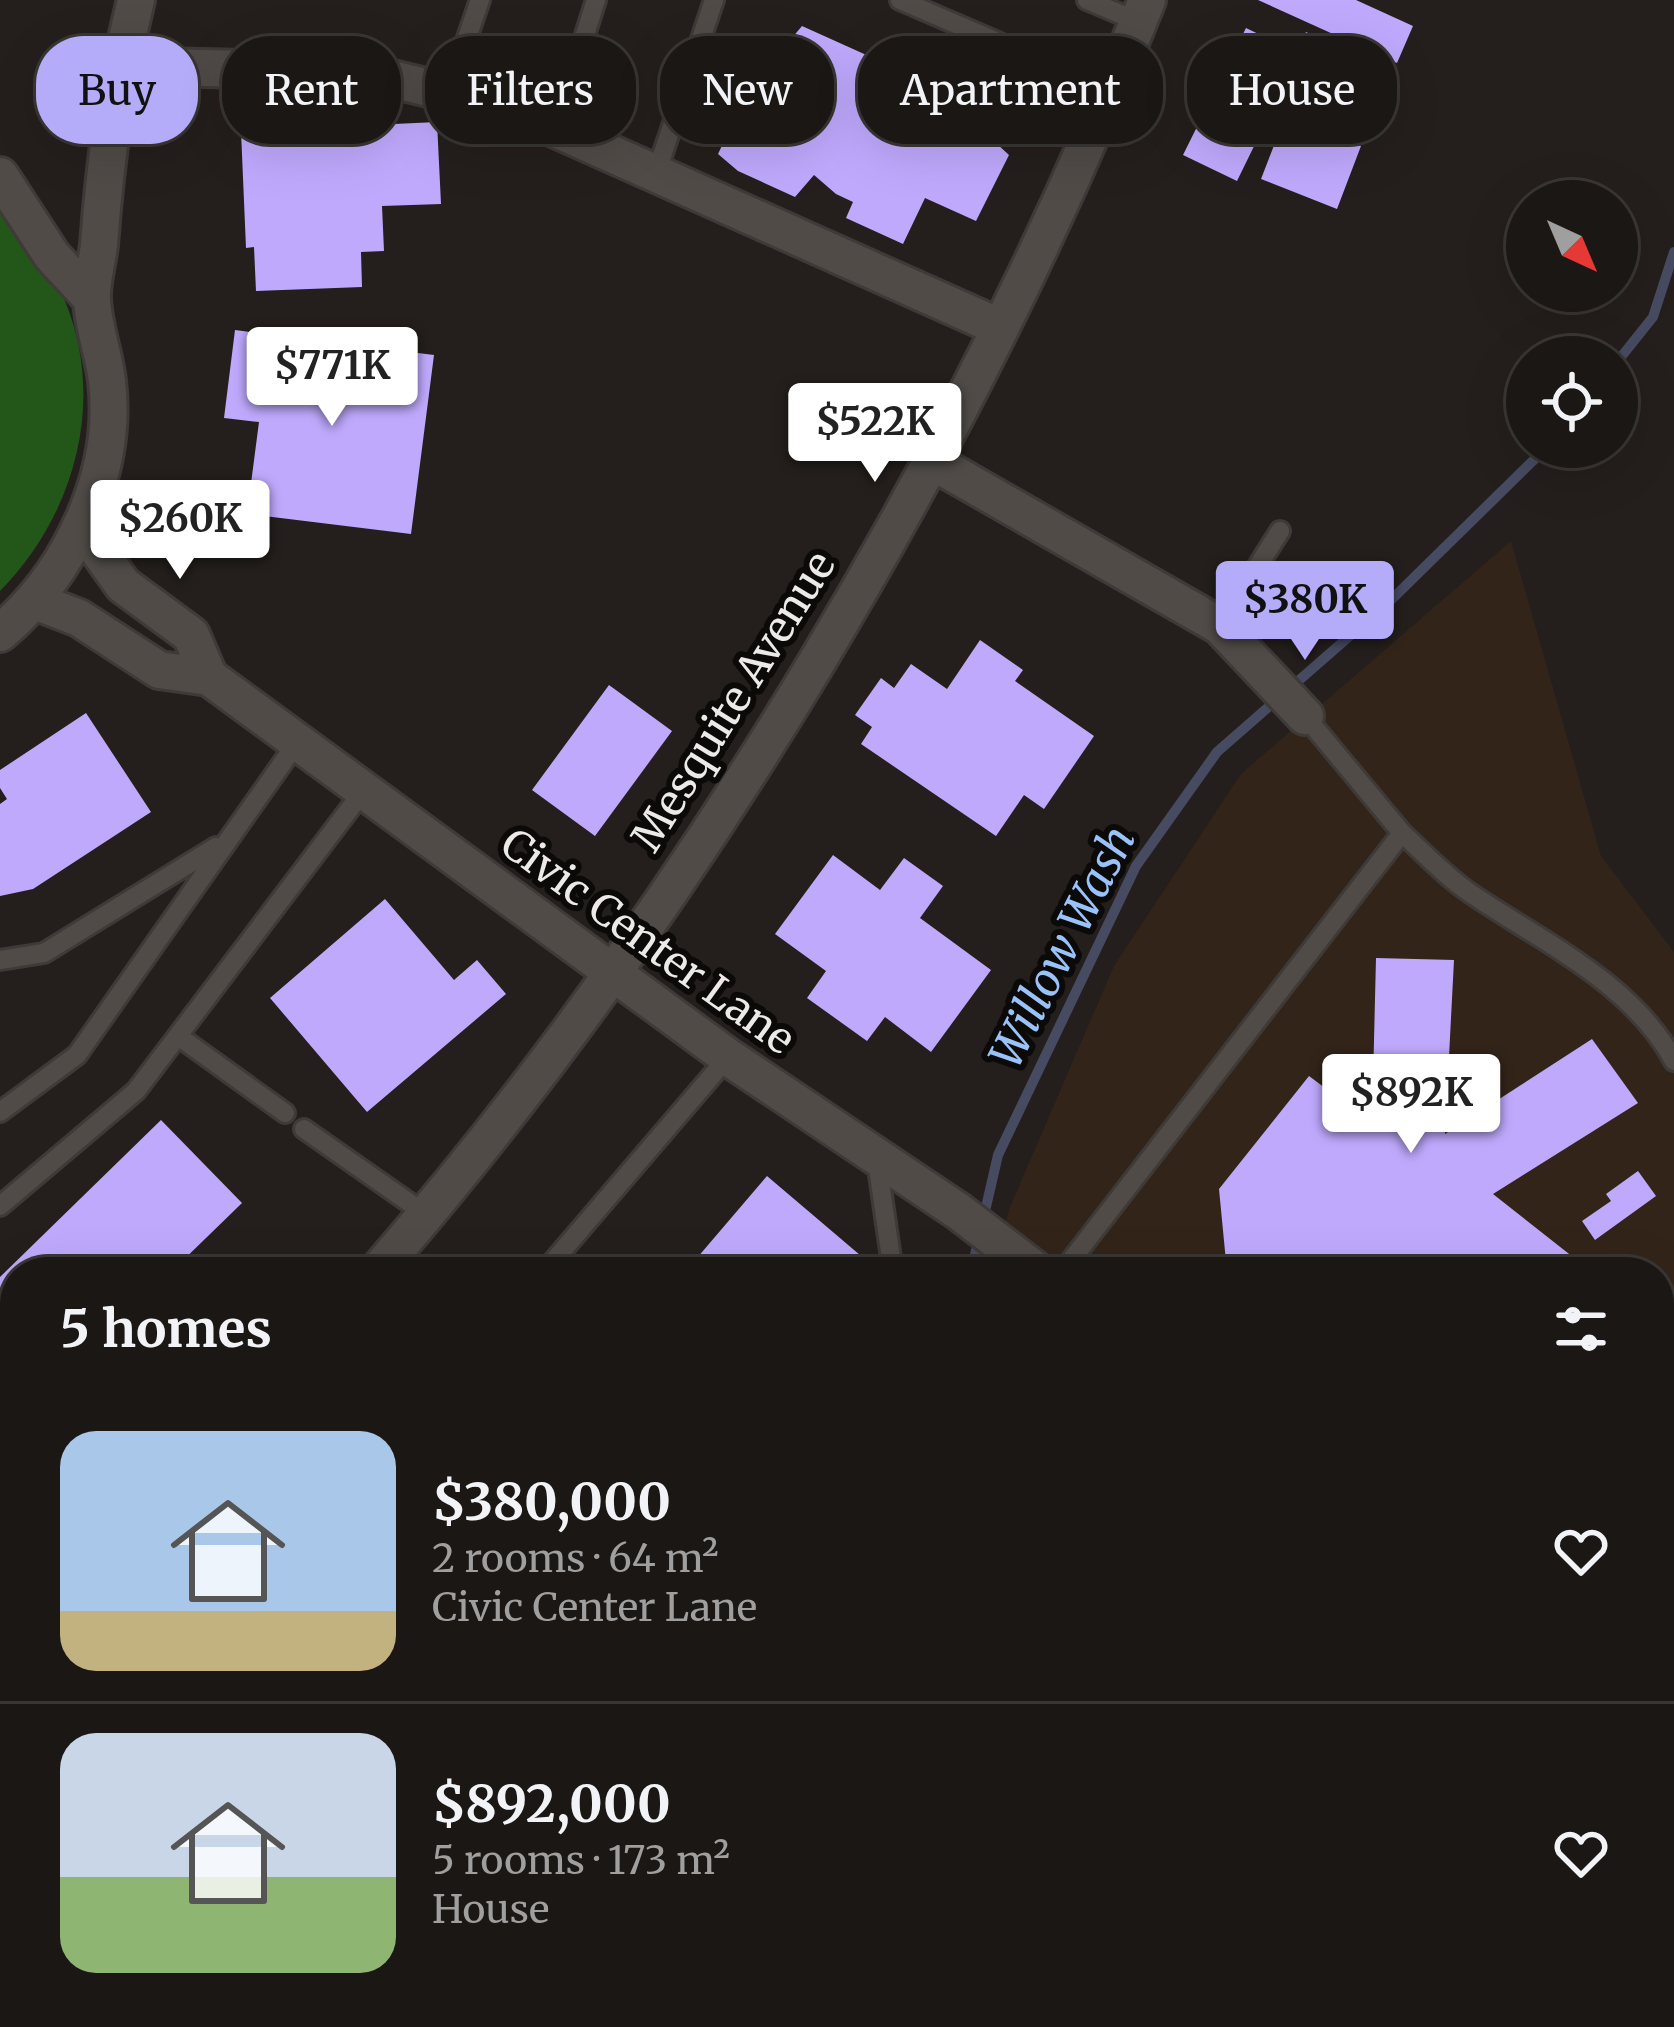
<!DOCTYPE html>
<meta charset="utf-8">
<style>
body{margin:0;font-family:Merriweather,serif;background:#282422;color:#f1f3f6;height:100vh;display:flex;flex-direction:column;font-size:45px;white-space:nowrap}
*{box-sizing:border-box;margin:0}
p{font-size:39px;color:#a09fa0}
.icon{flex:none;width:66px;height:66px;fill:none;stroke:currentColor;stroke-width:2;stroke-linecap:round;stroke-linejoin:round}
.map{position:relative;flex:1;overflow:hidden}
.details{position:absolute;left:0px;top:1257px;width:1674px;height:771px;display:flex;flex-direction:column;background:#1b1715;border-radius:48px 48px 0 0;box-shadow:0 12px 48px #0002,0 0 0 3px #393634}
.details>*{flex:none}
.hud{position:absolute;left:36px;top:36px;width:1602px;height:108px;display:flex;gap:24px}
.needle{width:78px;rotate:136deg}
.tools{position:absolute;left:1506px;top:180px;display:grid;gap:24px}
.tools a{display:grid;place-items:center;width:132px;height:132px;border-radius:50%;background:#1b1715;box-shadow:0 12px 48px #0002,0 0 0 3px #393634;font-size:60px}
.price{position:absolute;translate:-50% -102px;padding:0 27px;border-radius:12px;background:#fff;color:#222;font-size:39px;line-height:78px;filter:drop-shadow(0 3px 6px #0008)}
.price::after{content:'';position:absolute;left:50%;top:72px;width:36px;height:27px;margin-left:-18px;background:inherit;clip-path:polygon(0 0,100% 0,50% 100%)}
.price.selected{background:#b4acf9;color:#111}
ul{padding:0;list-style:none}
li{display:flex;align-items:center;gap:36px;height:300px;padding:0 60px}
li+li{border-top:3px solid #393634}
li span{display:grid;place-items:center;flex:none;width:336px;height:240px;border-radius:36px;color:#555}
li>.icon{margin-inline-start:auto}
span .icon{width:144px;height:144px;fill:#fffc;stroke-width:1}
li b{font-size:51px}
h2{display:flex;justify-content:space-between;align-items:center;height:144px;padding:0 60px;font-size:51px}
.tag{padding:0 42px;border-radius:48px;background:#1b1715;box-shadow:0 12px 48px #0002,0 0 0 3px #393634;font-size:42px;line-height:108px}
.tag.selected{background:#b4acf9;color:#111}
.map>svg:first-child{display:block}
.medical{fill:#332419}
.green{fill:#235619}
.lines{fill:none;stroke-linecap:round;stroke-linejoin:round}
.stream{stroke:#474b61;stroke-width:10}
.building{fill:#bfa9fd}
.lane-casing{stroke:#3e3a38;stroke-width:24}
.street-casing{stroke:#3e3a38;stroke-width:42}
.secondary-casing{stroke:#3e3a38;stroke-width:42}
.lane{stroke:#504b47;stroke-width:18}
.street{stroke:#504b47;stroke-width:36}
.secondary{stroke:#504b47;stroke-width:36}
.labels{text-anchor:middle;dominant-baseline:central;stroke-width:12;stroke-linejoin:round;paint-order:stroke}
.street-label{font-size:42px;fill:#ece9e7;stroke:#0c0a08}
.water-label{font-size:45px;font-style:italic;fill:#99c2f9;stroke:#0c0a08}
</style>
<div class="map">
<svg width="1674" height="2027" viewBox="0 0 1674 2027">
<rect width="100%" height="100%" fill="#241f1c"/>
<path class="medical" d="M1511 541 1601 856 1674 952V1915L1659 1927V1272H991L1010 1207 1114 966 1241 774Z
M525 2013H1553L1536 2027H514Z"/>
<path class="green" d="M0 192C18 220 39 248 54 278 111 383 81 509 0 591Z"/>
<g class="lines">
<path class="stream" d="M1617 362 1653 317 1674 252
M971 1272 998 1155 1136 866 1217 752 1392 599 1547 447
M475 2027 484 2013"/>
</g>
<path class="building" d="M1258 0H1356L1413 26 1397 63Z
M802 26 913 76 935 43 972 60 957 93 981 114 972 133 996 143 1009 155 976 221 925 198 903 244 846 218 853 202 836 194 814 175 795 197 738 171 718 154 772 39 786 45Z
M1246 28 1296 52 1306 32 1338 48 1331 62 1387 90 1370 125 1285 83 1237 181 1183 155Z
M1285 117 1361 146 1337 209 1261 179Z
M437 122 441 204 382 206 384 251 361 252 362 287 256 291 254 247 246 248 241 131Z
M235 330 434 355 411 534 247 514 259 422 224 418Z
M980 640 1023 670 1015 681 1094 736 1044 809 1024 795 996 836 861 744 872 727 855 715 881 678 894 688 911 664 947 689Z
M609 685 672 731 595 836 532 790Z
M86 713 151 812 33 889 0 896V804L7 799 0 788V770Z
M833 855 880 890 904 858 943 886 920 918 991 970 931 1052 885 1017 867 1041 807 998 826 971 775 934Z
M385 899 454 980 477 960 506 994 367 1112 270 998Z
M1376 958 1454 960 1445 1134 1592 1039 1638 1103 1493 1194 1592 1272H1227L1219 1189 1309 1076 1372 1123Z
M161 1120 242 1203 171 1272H15V1345L0 1330V1277Z
M1638 1171 1656 1196 1595 1240 1582 1221 1611 1201 1606 1194Z
M767 1176 867 1261 858 1272H685Z
M366 2013H400L385 2027H380Z
M787 2013H812L830 2027H776Z
M892 2013H999L988 2027H911Z
M1190 2013H1308L1297 2027H1208Z"/>
<g class="lines">
<defs>
<path id="lane" d="M900 0 1109 90
M1087 0 1139 22
M448 93 480 0
M555 129 596 0
M656 174 714 0
M1220 626 1280 531
M1402 833C1425 854 1447 878 1473 895 1544 943 1632 983 1674 1061
M0 960 44 953 216 847
M178 1036 285 1113
M0 1112 77 1055 298 741
M304 1129 424 1213
M877 1161 893 1272
M0 1206 136 1091 364 790
M544 1272 728 1057
M1062 1272 1402 833 1305 716
M0 1371 15 1386
M1659 1402 1674 1382
M0 1467 15 1453
M0 1562 15 1579
M1659 1786 1674 1797
M1659 1831 1674 1818
M1433 2027 1449 2013"/>
<path id="street" d="M119 66 289 70 392 79 507 107 999 327
M930 460 1220 626 1305 716
M81 526 123 585 191 635 209 677
M35 601 79 618 159 670 209 677 728 1057 958 1211 1038 1272"/>
<path id="secondary" d="M0 176 52 256 92 299
M0 633C70 574 118 474 107 381 104 354 93 327 92 299 91 282 97 263 99 245 105 161 116 81 136 0
M377 1272C692 909 970 446 1147 0
M0 1670 15 1656"/>
</defs>
<use href="#lane" class="lane-casing"/>
<use href="#street" class="street-casing"/>
<use href="#secondary" class="secondary-casing"/>
<use href="#lane" class="lane"/>
<use href="#street" class="street"/>
<use href="#secondary" class="secondary"/>
</g>
<g class="labels">
<g class="street-label">
<text transform="translate(733 701) rotate(-58)">Mesquite Avenue</text>
<text transform="translate(648 941) rotate(36)">Civic Center Lane</text>
</g>
<g class="water-label">
<text transform="translate(1062 947) rotate(-63)">Willow Wash</text>
</g>
</g>
</svg>
<div class="tools">
<a><svg class="needle" viewBox="-14 -14 28 28"><path d="M0-13l5 13h-10z" fill="#e53935"/><path d="M0 13l5-13h-10z" fill="#a09fa0"/></svg></a>
<a><svg class="icon" aria-label="locate" viewBox="0 0 24 24"><circle cx="12" cy="12" r="6"/><path d="M12 2v4M12 18v4M2 12h4M18 12h4"/></svg></a>
</div>
<b class="price" style="left:332px;top:429px">$771K</b>
<b class="price" style="left:875px;top:485px">$522K</b>
<b class="price" style="left:180px;top:582px">$260K</b>
<b class="price selected" style="left:1305px;top:663px">$380K</b>
<b class="price" style="left:1411px;top:1156px">$892K</b>
<div class="hud">
<a class="tag selected">Buy</a>
<a class="tag">Rent</a>
<a class="tag">Filters</a>
<a class="tag">New</a>
<a class="tag">Apartment</a>
<a class="tag">House</a>
</div>
<section class="details">
<h2>5 homes<svg class="icon" aria-label="filters" viewBox="0 0 24 24"><path d="M4 7h16M4 17h16"/><circle cx="9" cy="7" r="2"/><circle cx="15" cy="17" r="2"/></svg></h2>
<ul>
<li><span style="background:linear-gradient(#a9c7e8 75%,#c2b280 0)"><svg class="icon" aria-label="home" viewBox="0 0 24 24"><path d="M3 11l9-7 9 7M6 9v11h12V9"/></svg></span><div><b>$380,000</b><p>2 rooms · 64 m²</p><p>Civic Center Lane</p></div><svg class="icon" aria-label="heart" viewBox="0 0 24 24"><path d="M12 20l-8-8c-3-5 5-10 8-4 3-6 11-1 8 4z"/></svg></li>
<li><span style="background:linear-gradient(#c9d6e8 60%,#8fb573 0)"><svg class="icon" aria-label="home" viewBox="0 0 24 24"><path d="M3 11l9-7 9 7M6 9v11h12V9"/></svg></span><div><b>$892,000</b><p>5 rooms · 173 m²</p><p>House</p></div><svg class="icon" aria-label="heart" viewBox="0 0 24 24"><path d="M12 20l-8-8c-3-5 5-10 8-4 3-6 11-1 8 4z"/></svg></li>
</ul>
</section>
</div>
